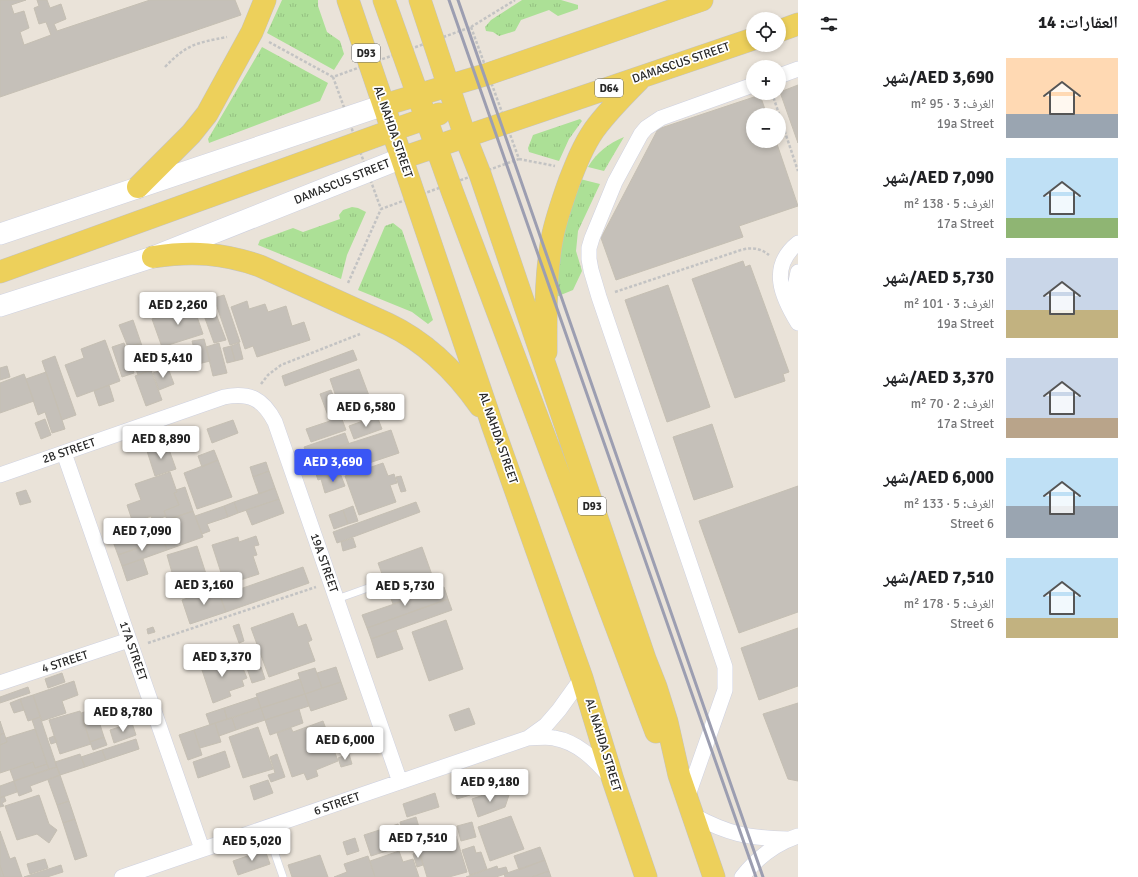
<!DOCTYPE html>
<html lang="ar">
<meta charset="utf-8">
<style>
body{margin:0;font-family:Signika,"Noto Naskh Arabic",sans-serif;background:#f6f6f6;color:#202124;direction:rtl;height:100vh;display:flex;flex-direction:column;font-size:15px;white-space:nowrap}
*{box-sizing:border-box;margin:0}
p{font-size:13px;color:#757577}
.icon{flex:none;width:22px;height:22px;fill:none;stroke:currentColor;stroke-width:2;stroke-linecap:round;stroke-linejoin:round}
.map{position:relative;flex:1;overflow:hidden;direction:ltr}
.drawer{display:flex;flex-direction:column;background:#fff;width:340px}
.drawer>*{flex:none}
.fabs{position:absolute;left:746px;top:12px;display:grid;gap:8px}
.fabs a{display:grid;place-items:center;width:40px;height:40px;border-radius:50%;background:#fff;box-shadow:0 2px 6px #0003;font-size:20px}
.price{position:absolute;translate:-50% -34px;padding:0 9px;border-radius:4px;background:#fff;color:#222;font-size:13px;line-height:26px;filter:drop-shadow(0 1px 2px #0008)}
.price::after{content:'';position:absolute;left:50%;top:24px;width:12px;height:9px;margin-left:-6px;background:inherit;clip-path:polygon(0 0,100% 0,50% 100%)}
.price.active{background:#3a56f5;color:#fff}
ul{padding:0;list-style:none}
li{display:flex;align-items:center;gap:12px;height:100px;padding:0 20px}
li span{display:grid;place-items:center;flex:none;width:112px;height:80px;border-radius:0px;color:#555}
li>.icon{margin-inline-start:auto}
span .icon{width:48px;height:48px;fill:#fffc;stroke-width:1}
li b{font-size:17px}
h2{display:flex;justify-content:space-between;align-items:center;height:48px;padding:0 20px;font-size:17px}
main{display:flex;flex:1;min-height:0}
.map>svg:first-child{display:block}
.grass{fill:url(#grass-tufts)}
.building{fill:#c5c0b9;stroke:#c5bfb3}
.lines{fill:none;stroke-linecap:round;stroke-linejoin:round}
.service-casing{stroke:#ced1e0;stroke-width:8}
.minor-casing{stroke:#ced1e0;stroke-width:16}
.secondary-casing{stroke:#ced1e0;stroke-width:22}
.primary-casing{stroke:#c3c3c3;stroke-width:23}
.path{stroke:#c3c3c3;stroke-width:2.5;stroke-dasharray:3 2;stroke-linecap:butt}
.service{stroke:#fff;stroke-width:7}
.minor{stroke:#fff;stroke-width:15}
.secondary{stroke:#fff;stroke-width:21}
.primary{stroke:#edd05b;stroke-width:22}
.rail{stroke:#9c9eb1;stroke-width:3}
.labels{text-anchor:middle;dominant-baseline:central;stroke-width:3.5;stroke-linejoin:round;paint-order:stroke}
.shield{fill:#fff;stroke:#686868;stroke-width:1}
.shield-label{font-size:11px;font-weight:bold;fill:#272727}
.street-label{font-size:12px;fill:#272727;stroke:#fff}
</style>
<main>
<section class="drawer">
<h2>العقارات: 14<svg class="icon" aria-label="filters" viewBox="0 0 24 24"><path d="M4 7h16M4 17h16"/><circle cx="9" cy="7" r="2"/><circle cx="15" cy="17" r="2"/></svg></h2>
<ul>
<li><span style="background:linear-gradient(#ffd9b3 70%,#9aa5b1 0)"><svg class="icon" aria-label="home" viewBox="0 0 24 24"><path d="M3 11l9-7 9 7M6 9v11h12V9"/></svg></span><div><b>AED 3,690/شهر</b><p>الغرف: 3 · 95 m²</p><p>19a Street</p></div></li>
<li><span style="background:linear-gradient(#bfe0f5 75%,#8fb573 0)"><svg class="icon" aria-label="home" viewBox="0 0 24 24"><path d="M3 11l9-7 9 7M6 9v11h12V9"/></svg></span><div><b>AED 7,090/شهر</b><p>الغرف: 5 · 138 m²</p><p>17a Street</p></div></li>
<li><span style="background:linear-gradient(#c9d6e8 65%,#c2b280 0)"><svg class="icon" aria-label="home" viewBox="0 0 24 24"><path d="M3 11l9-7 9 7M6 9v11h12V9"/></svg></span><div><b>AED 5,730/شهر</b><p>الغرف: 3 · 101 m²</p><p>19a Street</p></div></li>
<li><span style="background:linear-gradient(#c9d6e8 75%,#b9a48a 0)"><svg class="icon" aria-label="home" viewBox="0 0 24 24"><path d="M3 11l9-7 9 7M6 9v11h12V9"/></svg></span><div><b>AED 3,370/شهر</b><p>الغرف: 2 · 70 m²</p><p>17a Street</p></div></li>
<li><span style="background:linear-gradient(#bfe0f5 60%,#9aa5b1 0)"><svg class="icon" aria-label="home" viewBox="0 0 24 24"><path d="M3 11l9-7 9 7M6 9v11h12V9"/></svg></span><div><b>AED 6,000/شهر</b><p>الغرف: 5 · 133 m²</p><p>6 Street</p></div></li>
<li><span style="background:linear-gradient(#bfe0f5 75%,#c2b280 0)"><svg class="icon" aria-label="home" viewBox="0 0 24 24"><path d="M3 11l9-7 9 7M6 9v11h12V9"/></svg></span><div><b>AED 7,510/شهر</b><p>الغرف: 5 · 178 m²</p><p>6 Street</p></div></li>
</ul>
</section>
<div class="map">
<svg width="798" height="877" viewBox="0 0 798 877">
<defs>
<pattern id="grass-tufts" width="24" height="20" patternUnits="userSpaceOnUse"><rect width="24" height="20" fill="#ace096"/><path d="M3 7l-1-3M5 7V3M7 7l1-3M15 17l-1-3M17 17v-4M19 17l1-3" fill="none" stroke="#94c081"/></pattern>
</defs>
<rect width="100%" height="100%" fill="#eae3d9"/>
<path class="grass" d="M282 0H318V6L327 32 340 41 344 54 334 70 267 33Z
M522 0H561L578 5V9L558 16 549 10 521 20 515 31 499 36 493 32 486 31 485 27 491 20Z
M262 47 328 83 320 101 209 143 208 139Z
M580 119 582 121 569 139 559 161 529 152 528 148 533 135Z
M624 137 604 171 588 167C596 153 609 143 624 137Z
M580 179 600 184 578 231 576 251 582 271 573 290 551 299 556 255Z
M352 207 358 208 366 212 347 255 341 279 258 245 260 240 293 228 303 232 340 219 339 215 343 210Z
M393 223 402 230 433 320 428 324 412 312 358 290 385 226Z"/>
<path class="building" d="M0 0H26L11 5 14 14 24 11 29 28 20 32 24 45 51 35 46 22 39 24 34 8 39 6 37 0H47L50 8 61 4 66 19 54 24 57 31 150 0H235L241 15 0 97Z
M798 85V143L780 92Z
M760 95 767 115H753V141H776L798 206 739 226 743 237 616 280 601 238 658 129Z
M743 261 745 267 750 265 789 372 783 374 785 381 735 398 692 279Z
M668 285 710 407 667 422 625 300Z
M224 295 240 342 230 345 214 298Z
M247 301 249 309 265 304 268 312 286 306 292 326 304 322 310 340 257 357 253 346 245 349 231 307Z
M193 305 203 334 162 347 152 319Z
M213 306 226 340 214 343 202 310Z
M133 320 141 343 128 347 119 325Z
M204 339 210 361 198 364 192 341Z
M105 340 120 381 77 397 65 365 84 358 81 349Z
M124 343 134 373 122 377 112 347Z
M141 343 151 370 138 375 128 347Z
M219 343 227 373 213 376 206 347Z
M239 343 243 359 235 361 231 346Z
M231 346 235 361 227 363 223 348Z
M179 347 184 362 170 367 165 352Z
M353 350 357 360 285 386 282 376Z
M55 356 76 415 62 420 42 361Z
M7 366 10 377 0 380V368Z
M168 368 174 384 159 390 153 373Z
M359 369 374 409 344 420 330 379Z
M151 370 162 400 146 406 135 376Z
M46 372 65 429 52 433 45 412 38 415 26 379Z
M24 374 34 401 0 413V383Z
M109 385 114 401 99 406 94 391Z
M331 390 346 430 311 442 306 429 330 421 320 394Z
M377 416 382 429 354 439 349 426Z
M45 419 51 435 41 439 35 423Z
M233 420 238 433 212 443 207 429Z
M712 424 733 487 694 500 673 437Z
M391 430 399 453 318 480 310 456Z
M345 433 349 444 308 457 304 447Z
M167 444 176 469 155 476 147 451Z
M214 450 218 460 202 467 198 456Z
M218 460 232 497 197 509 184 473Z
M266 462 269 471 253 477 250 467Z
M383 463 388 476 394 474 397 483 390 485 396 502 359 515 345 476Z
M269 471 275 488 259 494 253 477Z
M170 472 177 492 174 493 179 505 164 511 166 516 153 521 151 516 133 523 127 505 141 500 135 484Z
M340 473 345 486 325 493 321 479Z
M401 476 406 491 401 492 396 477Z
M798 486V612L739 633 699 521Z
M185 487 193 511 167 520 164 511 179 505 174 493 177 492 176 490Z
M275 488 279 499 238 513 234 502Z
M26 490 31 502 20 505 16 493Z
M279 499 284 513 252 525 246 510Z
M234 502 238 513 228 517 224 506Z
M416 502 420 512 337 543 333 532Z
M224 506 228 517 207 524 210 531 202 534 195 516Z
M353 506 358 521 348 524 343 510Z
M343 510 348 524 334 529 329 515Z
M193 511 203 537 167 550 163 539 118 555 112 539Z
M256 536 259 545 254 546 257 555 253 556 259 574 225 585 212 545 238 537 239 542Z
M353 538 356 547 343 551 341 542Z
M163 539 167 550 122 566 118 555Z
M197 546 208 580 177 590 167 555Z
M422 547 437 589 393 604 378 563Z
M143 559 148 574 127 581 122 566Z
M303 567 309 583 226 612 220 596Z
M444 587 448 599 367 628 362 615Z
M217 588 226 612 190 624 182 600Z
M448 599 452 610 371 639 367 628Z
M293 613 298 627 306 624 312 640 308 642 315 661 269 677 251 628Z
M446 620 463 669 429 681 412 632Z
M239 624 244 641 239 643 233 626Z
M153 627 155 632 148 634 147 629Z
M798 628V686L759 700 741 648Z
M396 630 403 649 377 658 371 639Z
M247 649 249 655 252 654 256 668 261 667 265 679 252 683 241 650Z
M226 655 231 669 242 666 247 678 242 680 244 686 229 691 231 696 213 703 200 664Z
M336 667 341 682 322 688 317 673Z
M315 668 322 688 305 694 298 673Z
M62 673 65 682 48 688 45 679Z
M300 679 305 694 261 708 256 694Z
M74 681 78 695 62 701 66 713 42 721 33 695Z
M341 682 347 699 311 711 305 694Z
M28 687 30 693 0 703V697Z
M305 694 309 706 265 720 261 708Z
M33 695 40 717 28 721 20 699Z
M257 697 261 708 227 719 224 708Z
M20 699 24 710 14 713 10 703Z
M798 703V781L788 779 763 714Z
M224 708 227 719 210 725 206 714Z
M261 708 265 720 236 730 232 718Z
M469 708 475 724 455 731 449 715Z
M95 709 104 737 90 742 81 713Z
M299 709 303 723 270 735 265 720Z
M80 711 91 744 60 754 49 720Z
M40 717 57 767 49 769 32 720Z
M232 718 236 730 219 736 215 723Z
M0 721 4 733 0 735Z
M323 721 338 761 316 770 318 776 307 780 304 773 292 777 277 733 291 728 293 732Z
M132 723 136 735 114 743 110 730Z
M215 723 221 742 200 748 194 730Z
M258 727 273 769 243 778 229 737Z
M35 729 47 764 35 768 33 762 0 773V745L7 742 6 738Z
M194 730 202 755 188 760 179 735Z
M4 733 7 742 0 745V735Z
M54 736 57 742 51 744 49 738Z
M104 737 107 745 93 750 90 742Z
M136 739 139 749 106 760 102 750Z
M102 750 106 760 85 767 81 757Z
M225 751 230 767 198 778 193 762Z
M80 754 85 767 60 775 55 762Z
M277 754 285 777 271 782 268 775 275 773 270 757Z
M349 754 352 764 341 767 338 758Z
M33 762 35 768 47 764 49 769 14 781 10 770Z
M57 767 60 775 30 786 32 791 19 796 14 781Z
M60 775 69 801 57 805 48 780Z
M268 780 273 793 254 800 250 786Z
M14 781 17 792 0 798V786Z
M465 782 470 795 457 799 453 786Z
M495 791 509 795 505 807 478 817 472 799Z
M435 793 439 807 407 817 403 804Z
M39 795 49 824 57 830 49 843 37 834 17 840 5 806Z
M4 796 6 801 2 803 4 806 0 807V798Z
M69 801 75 819 63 823 57 805Z
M511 816 524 849 490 861 478 827Z
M416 817 423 841 407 846 400 822Z
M75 819 87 856 75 860 63 823Z
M472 822 476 837 461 841 457 826Z
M398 824 405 845 371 856 364 835Z
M0 831 10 859 15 857 22 877H4L0 865Z
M456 836 467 872 449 877H427L418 847Z
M355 838 359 851 347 855 343 842Z
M474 846 476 853 481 852 487 869 470 875 462 850Z
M540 847 545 860 519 870 514 856Z
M265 850 270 864 238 875 233 861Z
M399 851 403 862 413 859 419 877H375L370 861Z
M419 851 423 865 417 867 413 854Z
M320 855 328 877H292L288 865Z
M368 856 375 877H334L347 872 344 864Z
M45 859 48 868 30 874 27 864Z
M545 860 549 871 532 877H505L504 874Z
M0 865 4 877H0Z
M61 865 63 872 47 877H24Z
M497 866 498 869 506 867 508 873 496 877H466Z
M549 871 551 877H532Z"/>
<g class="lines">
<defs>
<path id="service" d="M337 599 379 584
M266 828 283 877"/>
<path id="minor" d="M779 76 798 69
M798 243C768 267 782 297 798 323
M798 318C794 302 794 287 798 272
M64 453 202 849
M0 475 224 397C250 392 263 399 275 422L400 782
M0 683 129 640
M528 738 546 725 559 710 582 678
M687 798 725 690V667L599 297 591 270 589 259V248L592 238 615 182 641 134 646 128 661 118 753 85
M693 815C728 834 748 838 787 839
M122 877 528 738C536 738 546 736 554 738 578 742 594 759 610 777
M742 877C756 859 776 843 798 836"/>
<path id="secondary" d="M0 234 384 105
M0 306 153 257 402 158"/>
<path id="primary" d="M348 0 493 427 582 678 613 780 646 877
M384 0 452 191 656 732
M420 0 465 136 480 174 645 659 656 687 667 722 679 775 714 877
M779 31 798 24
M384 105 488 74 702 0
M402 158 753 39
M138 187 191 134 207 114 252 32 265 0
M153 257C192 251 223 253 260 266L388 324C426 342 456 372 480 406
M0 272 393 130 439 114
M546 352C546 313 545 273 553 234 557 216 563 199 569 182 576 164 583 146 594 130 607 112 623 96 639 80"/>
</defs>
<use href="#service" class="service-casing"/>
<use href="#minor" class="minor-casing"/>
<use href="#secondary" class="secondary-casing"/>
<use href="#primary" class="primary-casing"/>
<path class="path" d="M471 27 519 159 381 209 333 77Z
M471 27 515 0
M269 42 333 77
M165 67C187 44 196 43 227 37
M772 93 798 171
M519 159 555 166
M348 283 381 209
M615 292 741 250C752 247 760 248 769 255
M261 384 268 375 281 365 360 334
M148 643 316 587"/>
<use href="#service" class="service"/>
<use href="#minor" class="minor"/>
<use href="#secondary" class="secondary"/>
<use href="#primary" class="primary"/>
<path class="rail" d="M449 0 756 877
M458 0 763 877"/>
</g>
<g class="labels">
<g class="shield">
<rect x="352" y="44" width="28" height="18" rx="3"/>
<rect x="595" y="79" width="28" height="18" rx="3"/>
<rect x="578" y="497" width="28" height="18" rx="3"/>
</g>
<g class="shield-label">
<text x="366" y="53">D93</text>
<text x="609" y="88">D64</text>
<text x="592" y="506">D93</text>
</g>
<g class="street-label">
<text transform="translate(681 63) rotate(-19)">DAMASCUS STREET</text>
<text transform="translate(393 132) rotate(71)">AL NAHDA STREET</text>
<text transform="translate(342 182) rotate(-22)">DAMASCUS STREET</text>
<text transform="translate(498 438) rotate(71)">AL NAHDA STREET</text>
<text transform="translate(69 451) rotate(-19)">2B STREET</text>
<text transform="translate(324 563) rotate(71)">19A STREET</text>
<text transform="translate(133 651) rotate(71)">17A STREET</text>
<text transform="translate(65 662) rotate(-18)">4 STREET</text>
<text transform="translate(603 745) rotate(73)">AL NAHDA STREET</text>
<text transform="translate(337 804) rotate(-19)">6 STREET</text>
</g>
</g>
</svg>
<div class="fabs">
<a><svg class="icon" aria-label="locate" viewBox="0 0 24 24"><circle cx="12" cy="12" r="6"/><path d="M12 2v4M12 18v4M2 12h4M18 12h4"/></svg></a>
<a>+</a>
<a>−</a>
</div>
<b class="price" style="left:178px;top:326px">AED 2,260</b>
<b class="price" style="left:163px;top:379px">AED 5,410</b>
<b class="price" style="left:366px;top:428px">AED 6,580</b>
<b class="price" style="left:161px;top:460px">AED 8,890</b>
<b class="price active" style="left:333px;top:483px">AED 3,690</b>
<b class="price" style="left:142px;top:552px">AED 7,090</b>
<b class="price" style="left:204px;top:606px">AED 3,160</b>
<b class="price" style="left:405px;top:607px">AED 5,730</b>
<b class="price" style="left:222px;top:678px">AED 3,370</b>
<b class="price" style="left:123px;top:733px">AED 8,780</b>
<b class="price" style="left:345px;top:761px">AED 6,000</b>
<b class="price" style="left:490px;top:803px">AED 9,180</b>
<b class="price" style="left:418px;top:859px">AED 7,510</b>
<b class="price" style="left:252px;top:862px">AED 5,020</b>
</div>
</main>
